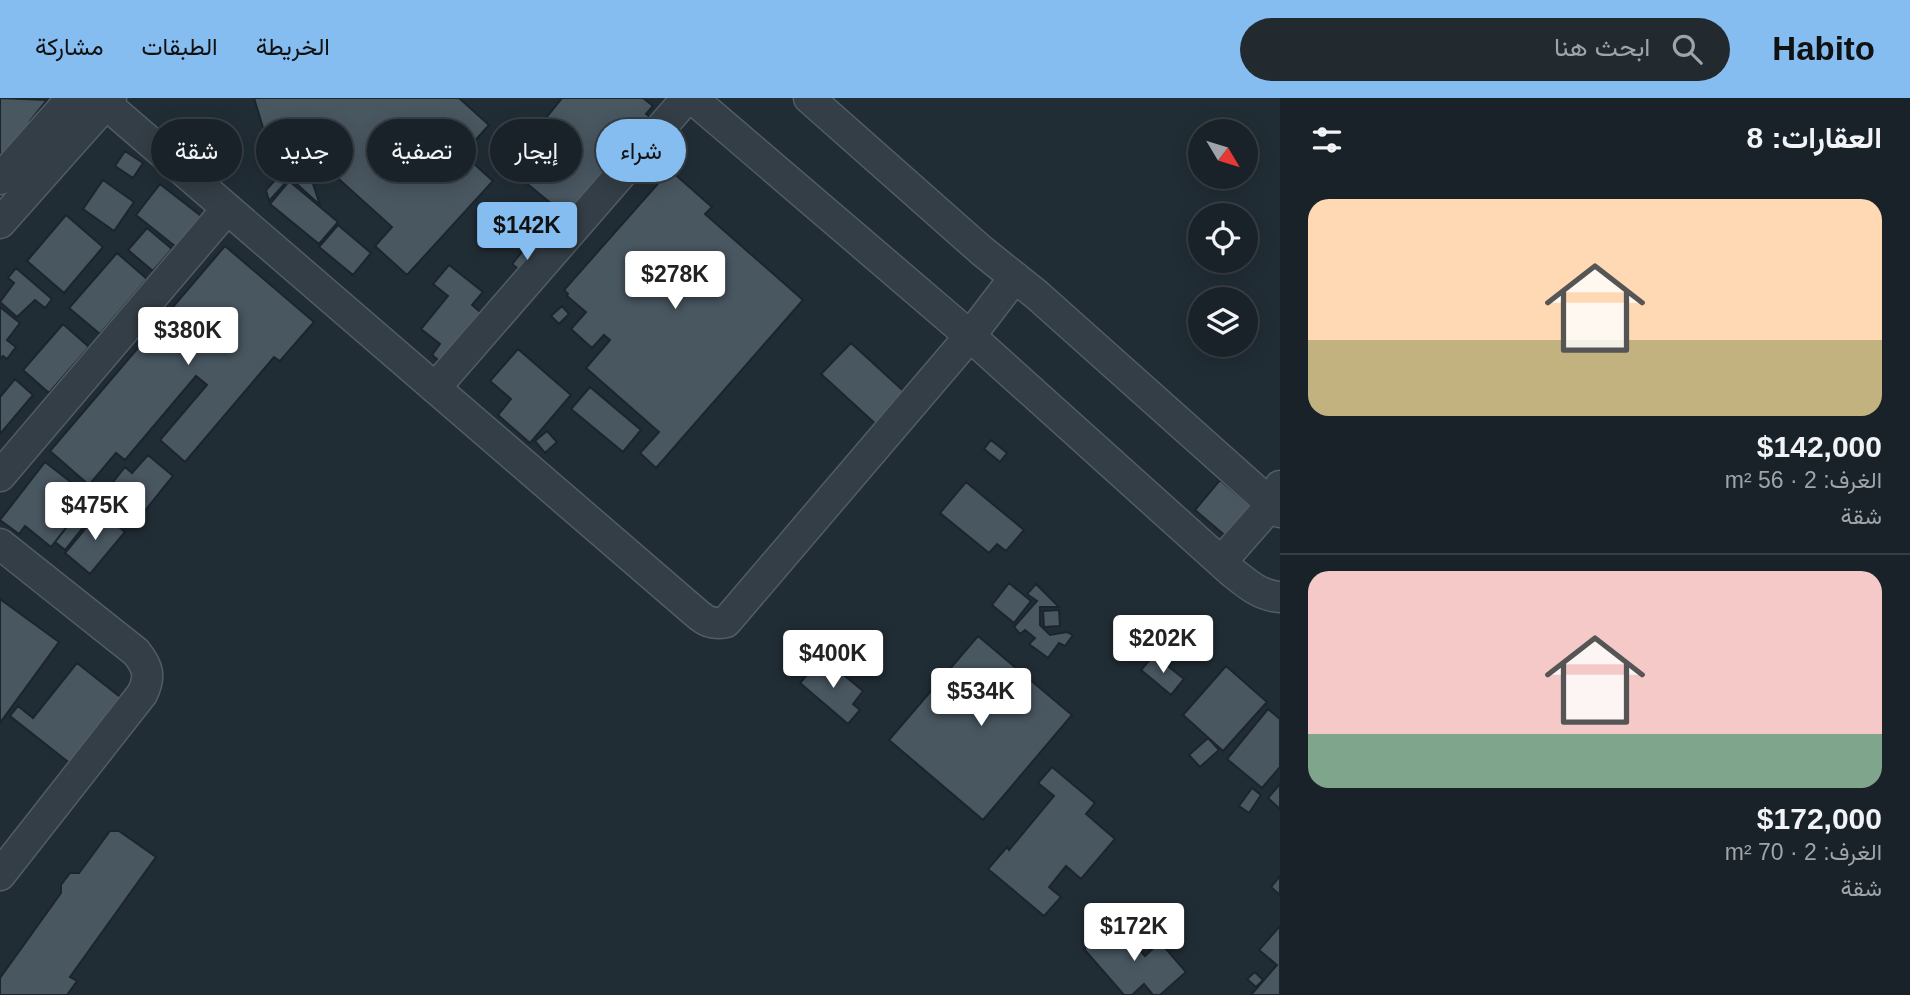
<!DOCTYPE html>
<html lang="ar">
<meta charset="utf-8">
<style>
body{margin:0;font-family:Helvetica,Vazirmatn,sans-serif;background:#222a30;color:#f1f3f6;direction:rtl;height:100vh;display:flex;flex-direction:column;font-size:26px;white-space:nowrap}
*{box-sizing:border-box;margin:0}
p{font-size:23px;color:#9fa4a8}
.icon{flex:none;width:38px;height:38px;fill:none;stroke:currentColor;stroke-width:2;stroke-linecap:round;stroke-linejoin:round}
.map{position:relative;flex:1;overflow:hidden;direction:ltr}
.sheet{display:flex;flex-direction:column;background:#192228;width:630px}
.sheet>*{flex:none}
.banner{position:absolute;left:21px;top:21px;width:665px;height:63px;direction:rtl;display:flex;gap:14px}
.needle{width:46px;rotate:128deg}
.controls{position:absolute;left:1188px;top:21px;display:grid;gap:14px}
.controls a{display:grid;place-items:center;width:70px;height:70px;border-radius:50%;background:#192228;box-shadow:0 4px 18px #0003,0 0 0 2px #373f45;font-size:35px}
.price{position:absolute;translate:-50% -60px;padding:0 16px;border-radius:7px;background:#fff;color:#222;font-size:23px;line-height:46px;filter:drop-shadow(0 2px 4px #0008)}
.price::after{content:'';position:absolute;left:50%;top:42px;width:21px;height:16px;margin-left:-10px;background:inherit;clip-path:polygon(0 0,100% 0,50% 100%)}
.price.on{background:#86bdf1;color:#111}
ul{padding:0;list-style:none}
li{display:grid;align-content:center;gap:14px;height:371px;padding:0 28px}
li+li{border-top:2px solid #373f45}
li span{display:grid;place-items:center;height:217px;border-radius:21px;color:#555}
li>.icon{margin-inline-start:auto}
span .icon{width:126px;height:126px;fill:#fffc;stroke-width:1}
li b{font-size:30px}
h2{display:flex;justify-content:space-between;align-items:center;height:84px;padding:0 28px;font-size:30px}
.chip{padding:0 24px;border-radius:32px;background:#192228;box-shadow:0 4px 18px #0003,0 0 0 2px #373f45;font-size:24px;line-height:63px}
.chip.on{background:#86bdf1;color:#111}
header{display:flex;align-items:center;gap:42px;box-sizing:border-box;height:98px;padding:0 35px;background:#86bdf1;color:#111}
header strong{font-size:33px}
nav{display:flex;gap:38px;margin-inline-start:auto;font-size:24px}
.search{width:490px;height:63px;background:#222a30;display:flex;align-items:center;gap:18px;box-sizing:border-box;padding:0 24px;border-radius:38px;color:#9fa4a8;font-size:26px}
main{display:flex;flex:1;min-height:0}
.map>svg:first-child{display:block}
.building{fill:#495761;stroke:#1c252d;stroke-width:2}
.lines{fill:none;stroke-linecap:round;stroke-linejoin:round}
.minor-casing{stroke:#525c64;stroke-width:33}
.minor{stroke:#343e46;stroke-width:30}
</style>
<header>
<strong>Habito</strong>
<div class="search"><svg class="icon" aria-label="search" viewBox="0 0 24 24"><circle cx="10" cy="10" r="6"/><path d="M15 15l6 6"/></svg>ابحث هنا</div>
<nav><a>الخريطة</a><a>الطبقات</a><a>مشاركة</a></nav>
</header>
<main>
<section class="sheet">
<h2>العقارات: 8<svg class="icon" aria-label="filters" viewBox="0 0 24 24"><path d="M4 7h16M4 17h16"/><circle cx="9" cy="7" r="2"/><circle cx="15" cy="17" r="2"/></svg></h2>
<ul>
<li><span style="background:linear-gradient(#ffd9b3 65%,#c2b280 0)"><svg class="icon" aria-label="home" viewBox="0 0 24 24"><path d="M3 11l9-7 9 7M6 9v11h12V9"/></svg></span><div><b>$142,000</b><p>الغرف: 2 · 56 m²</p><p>شقة</p></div></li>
<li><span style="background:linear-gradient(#f6c9c9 75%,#7fa58c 0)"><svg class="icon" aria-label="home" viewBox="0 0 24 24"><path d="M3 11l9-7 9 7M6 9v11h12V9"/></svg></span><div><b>$172,000</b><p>الغرف: 2 · 70 m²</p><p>شقة</p></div></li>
</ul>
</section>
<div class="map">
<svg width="1280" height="897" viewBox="0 0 1280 897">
<rect width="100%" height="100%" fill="#212d35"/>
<path class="building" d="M0 0 47 2 30 23 36 28 0 73Z
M254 0H459L489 27 463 56 493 83 407 177 375 148 392 129 300 46 320 107 290 80 269 103 266 92 278 79Z
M562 0H643L653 8 646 16 662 29 581 130 525 84 534 74 525 67 538 51 528 42Z
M125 53 143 65 133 80 115 68Z
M670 72 712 109 705 116 803 202 656 370 640 355 659 334 586 270 610 242 604 237 592 250 571 231 586 214 567 198 568 196 564 192Z
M103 82 134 104 114 133 83 111Z
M289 83 338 124 319 146 270 106Z
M160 86 201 118 176 149 136 117Z
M66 117 103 149 64 195 27 163Z
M338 127 371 155 353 177 319 149Z
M147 130 172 151 153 173 128 152Z
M225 148 314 224 280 263 274 259 185 364 160 342 207 287 196 278 125 362 116 355 89 387 50 353Z
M526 149 541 162 528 179 512 166Z
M117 155 147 181 100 236 69 210Z
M449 167 483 194 472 207 486 219 446 268 432 257 440 246 421 231 448 198 433 186Z
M16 170 52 201 45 210 35 202 17 219 0 204 14 185 8 180Z
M562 208 569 216 559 226 551 218Z
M0 209 20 225 7 242 16 249 7 261 3 258 0 261Z
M63 226 89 249 49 295 23 272Z
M851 245 921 309 892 341 821 276Z
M518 251 571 297 530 345 498 317 511 301 490 283Z
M15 281 33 297 0 336V299Z
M590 289 641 332 623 354 571 311Z
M547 333 557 344 545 355 535 343Z
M991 342 1007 355 1000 364 984 351Z
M148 357 173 378 139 420 106 393 125 369 132 375Z
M45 364 90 399 51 449 25 428 19 436 0 422Z
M1220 382 1260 416 1235 446 1195 412Z
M966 384 1024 432 1006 453 997 446 989 455 940 415Z
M100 413 125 434 90 476 65 455Z
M78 415 88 423 65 452 55 444Z
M1009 485 1031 503 1014 525 992 507Z
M1036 486 1059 509H1040V527L1050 537 1067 534 1073 537 1065 548 1059 545 1048 560 1029 546 1035 540 1025 532 1020 536 1014 529 1037 503 1027 496Z
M0 501 59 544 0 625Z
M1059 512 1060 528 1044 529 1043 513Z
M978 538 1072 617 983 722 889 642Z
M1154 557 1184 581 1171 597 1141 572Z
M822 559 863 593 853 606 860 612 848 626 800 585Z
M77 565 124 602 72 667 10 618 18 608 33 620Z
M1226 568 1267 604 1223 653 1183 617Z
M1268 611 1280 621V669L1262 690 1227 661Z
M1208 640 1219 652 1200 669 1189 657Z
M1052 669 1095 705 1086 716 1115 741 1081 781 1066 768 1049 789 1061 799 1044 818 988 771 1007 749 1009 752 1054 698 1038 685Z
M1280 686V711L1268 700Z
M1252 690 1261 697 1249 715 1239 708Z
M110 733H119L156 759 70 879 77 883 67 897H0V880L61 795V787L70 775H79Z
M1280 778V797L1271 789Z
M1115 824 1145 858 1160 844 1186 874 1160 897H1153L1144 886 1132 897H1124L1084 851Z
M1280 828V897H1251L1277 867 1259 852Z
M1255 874 1263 882 1256 889 1247 881Z"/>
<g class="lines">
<defs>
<path id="minor" d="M99 0 695 514C705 523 712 527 726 524L970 238 1015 179
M692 0 970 238 1231 473C1246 485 1260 498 1280 499
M809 0 982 153 1037 197 1280 414
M0 81 72 0
M0 125 111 0
M435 290 687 0
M0 378 227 111
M0 446 136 554C148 569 151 578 142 596L0 777
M1221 464 1272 406 1280 388"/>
</defs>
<use href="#minor" class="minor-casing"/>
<use href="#minor" class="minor"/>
</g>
</svg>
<div class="controls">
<a><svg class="needle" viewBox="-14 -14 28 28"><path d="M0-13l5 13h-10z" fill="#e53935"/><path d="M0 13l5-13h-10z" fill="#9fa4a8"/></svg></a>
<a><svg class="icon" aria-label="locate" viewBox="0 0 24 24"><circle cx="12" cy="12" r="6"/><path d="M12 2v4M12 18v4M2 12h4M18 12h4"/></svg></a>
<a><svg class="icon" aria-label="layers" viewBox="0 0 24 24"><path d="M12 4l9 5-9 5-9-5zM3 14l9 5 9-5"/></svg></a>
</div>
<b class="price on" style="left:527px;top:164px">$142K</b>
<b class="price" style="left:675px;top:213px">$278K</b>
<b class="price" style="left:188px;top:269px">$380K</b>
<b class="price" style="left:95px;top:444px">$475K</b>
<b class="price" style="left:1163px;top:577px">$202K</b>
<b class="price" style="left:833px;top:592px">$400K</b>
<b class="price" style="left:981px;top:630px">$534K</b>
<b class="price" style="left:1134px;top:865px">$172K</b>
<div class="banner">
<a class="chip on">شراء</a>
<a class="chip">إيجار</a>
<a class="chip">تصفية</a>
<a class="chip">جديد</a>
<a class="chip">شقة</a>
</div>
</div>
</main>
